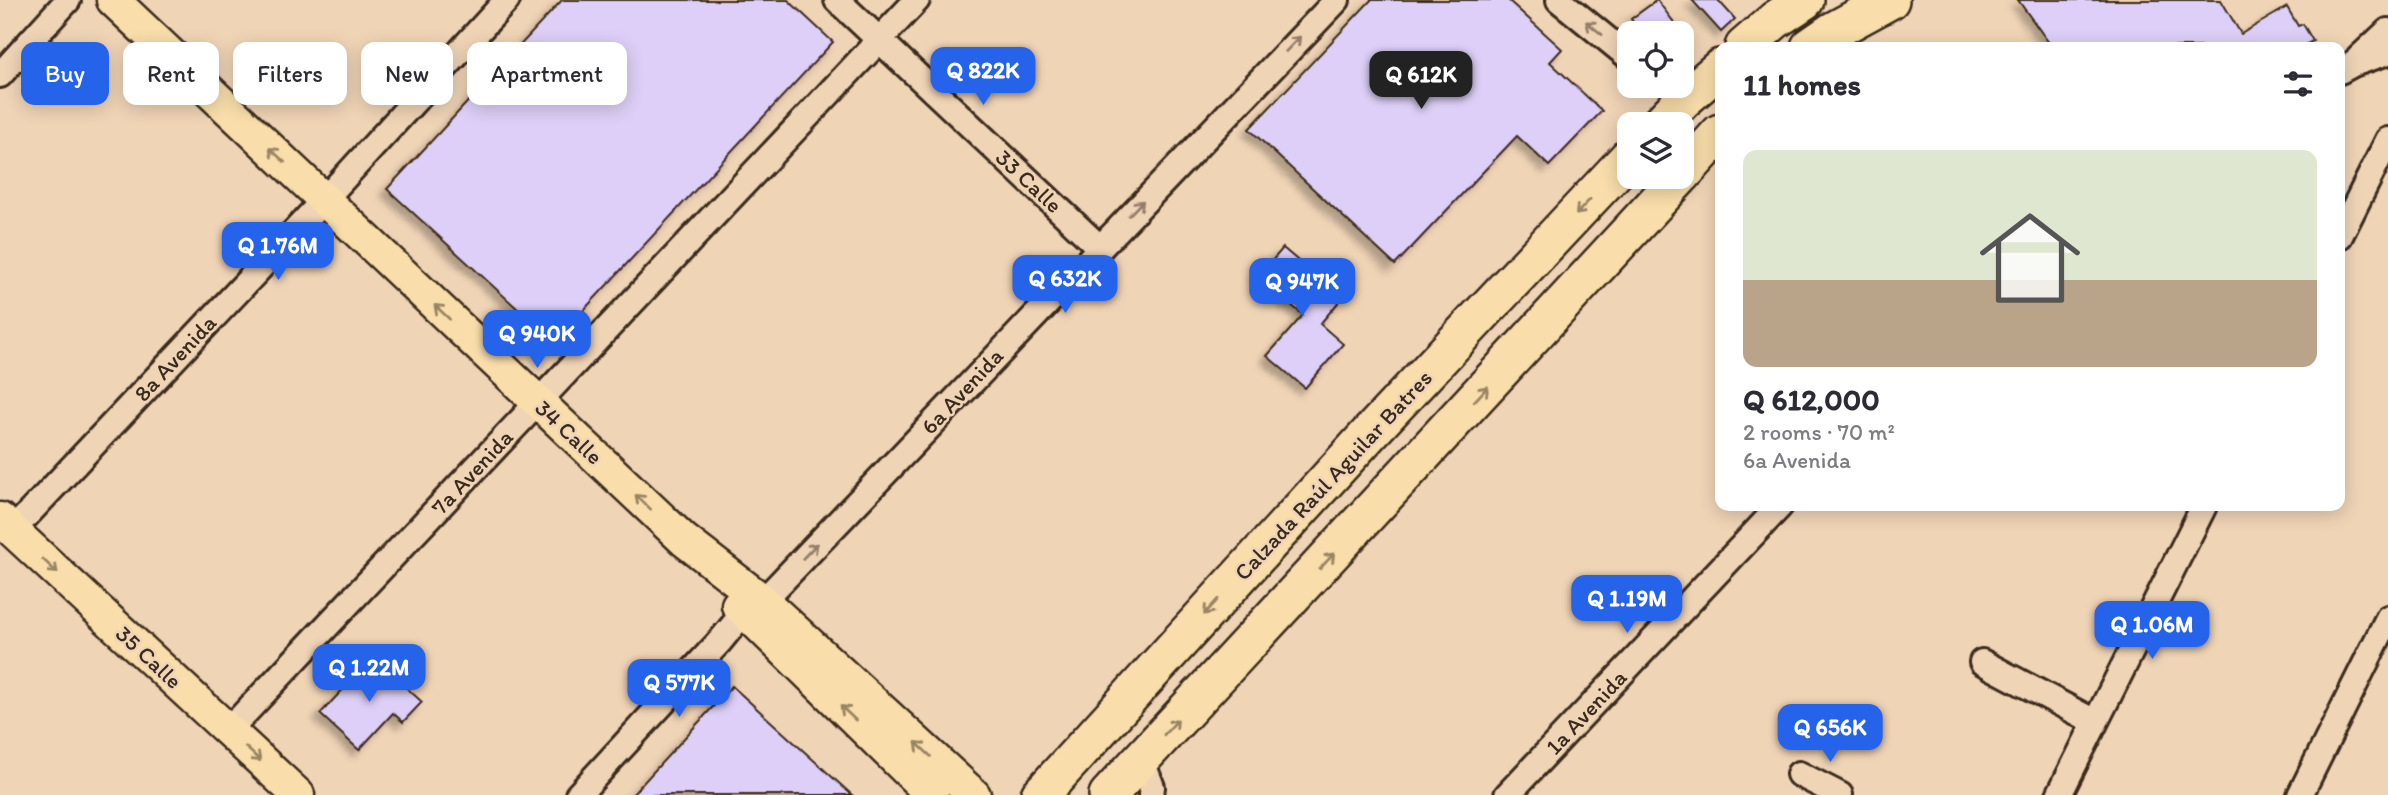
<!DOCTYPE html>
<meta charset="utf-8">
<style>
body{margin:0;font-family:Itim,sans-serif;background:#f2f2f3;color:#2b2b33;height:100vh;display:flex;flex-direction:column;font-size:26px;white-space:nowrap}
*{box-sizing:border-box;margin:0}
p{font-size:23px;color:#7c7c81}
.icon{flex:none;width:38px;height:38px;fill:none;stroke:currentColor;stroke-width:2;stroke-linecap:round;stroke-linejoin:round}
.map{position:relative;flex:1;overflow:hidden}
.sheet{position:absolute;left:1715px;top:42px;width:630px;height:469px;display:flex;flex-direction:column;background:#fff;border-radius:14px;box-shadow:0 4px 18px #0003}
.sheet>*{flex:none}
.banner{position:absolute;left:21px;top:42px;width:665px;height:63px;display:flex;gap:14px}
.tools{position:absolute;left:1617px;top:21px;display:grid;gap:14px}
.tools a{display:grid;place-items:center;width:77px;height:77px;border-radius:14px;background:#fff;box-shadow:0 4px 18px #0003;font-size:35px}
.price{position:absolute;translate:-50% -60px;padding:0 16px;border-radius:14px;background:#2563eb;color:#fff;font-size:23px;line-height:46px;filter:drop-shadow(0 2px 4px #0008)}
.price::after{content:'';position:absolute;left:50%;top:42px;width:21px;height:16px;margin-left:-10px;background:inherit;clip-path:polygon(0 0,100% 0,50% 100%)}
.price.active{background:#222;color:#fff}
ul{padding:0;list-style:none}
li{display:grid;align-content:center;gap:14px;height:371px;padding:0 28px}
li span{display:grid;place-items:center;height:217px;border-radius:14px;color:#555}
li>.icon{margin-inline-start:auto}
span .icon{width:126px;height:126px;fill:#fffc;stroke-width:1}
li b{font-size:30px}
h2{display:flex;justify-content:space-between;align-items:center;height:84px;padding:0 28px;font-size:30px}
.chip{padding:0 24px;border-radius:14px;background:#fff;box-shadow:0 4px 18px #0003;font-size:24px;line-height:63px}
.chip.active{background:#2563eb;color:#fff}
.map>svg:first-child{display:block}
.building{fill:#ddcff7;stroke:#3b2a1e;stroke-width:2;filter:url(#shadow)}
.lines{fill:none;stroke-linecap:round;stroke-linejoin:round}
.minor-casing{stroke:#3b2a1e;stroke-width:30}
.major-casing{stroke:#3b2a1e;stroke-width:37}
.highway-casing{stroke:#3b2a1e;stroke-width:42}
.minor{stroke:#f0d4b6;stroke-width:24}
.major{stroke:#f9deab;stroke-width:32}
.highway{stroke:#f9deab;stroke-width:37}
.oneway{stroke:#967f6a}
.oneway2{stroke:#9a8464}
.labels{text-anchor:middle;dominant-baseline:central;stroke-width:5;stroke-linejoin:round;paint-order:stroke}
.street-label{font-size:23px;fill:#3b2a1e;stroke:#f0d4b6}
</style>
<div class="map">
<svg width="2388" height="795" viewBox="0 0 2388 795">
<defs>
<filter id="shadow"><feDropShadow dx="-6" dy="6" stdDeviation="3.5" flood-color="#0004"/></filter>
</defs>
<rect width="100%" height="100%" fill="#f0d4b6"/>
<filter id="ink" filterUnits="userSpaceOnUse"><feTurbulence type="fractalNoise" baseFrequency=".0143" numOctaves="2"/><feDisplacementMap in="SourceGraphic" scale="14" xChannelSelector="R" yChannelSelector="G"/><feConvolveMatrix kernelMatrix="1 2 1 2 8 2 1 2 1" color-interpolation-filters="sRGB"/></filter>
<g filter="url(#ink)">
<path class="building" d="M562 0H788L833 42 554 342 387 189Z
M1371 0H1508L1562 49 1550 62 1602 111 1549 166 1517 136 1395 265 1249 129Z
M1657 0 1682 33H1642L1631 19Z
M1692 0H1718L1735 19 1721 32Z
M2018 0H2221L2241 34 2287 7 2298 26 2303 24 2313 41 2301 47H2052Z
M1283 248 1342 298 1320 324 1343 344 1305 388 1267 356 1303 315 1258 277Z
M373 657 422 702 403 722 393 713 359 750 320 714Z
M732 686 852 795H632Z"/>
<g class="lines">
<defs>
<path id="minor" d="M837 0 1099 247
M1559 0 1629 57
M2359 58 2388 31
M2340 71 2353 64 2388 52
M0 75 68 0
M2340 236 2388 140
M12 531 324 200 507 0
M763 601 1337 0
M1982 662 2095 722
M228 731 917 0
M1141 759 1152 787 1151 795
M1799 774 1840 795
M578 795 721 640 744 612
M1507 795 1780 506
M2059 795 2204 506
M2300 795 2388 618"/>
<path id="major" d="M113 0 684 540 763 601 974 795
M0 519 298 795
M738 605 932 795"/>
<path id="highway" d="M1744 47 1775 20 1805 0
M1810 47 1833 31 1890 0
M1660 124 1683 100 1720 68
M1682 175 1720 133
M1040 795 1368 435 1629 157
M1108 795 1680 177"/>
</defs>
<use href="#minor" class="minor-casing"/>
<use href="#major" class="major-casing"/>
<use href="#highway" class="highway-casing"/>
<use href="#minor" class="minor"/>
<use href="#major" class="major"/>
<use href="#highway" class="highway"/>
</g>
<defs><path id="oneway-shaft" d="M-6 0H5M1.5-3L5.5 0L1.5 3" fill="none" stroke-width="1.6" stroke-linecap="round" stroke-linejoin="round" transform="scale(1.75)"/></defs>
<g class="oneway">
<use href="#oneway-shaft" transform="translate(1594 28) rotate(-141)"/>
<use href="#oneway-shaft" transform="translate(1293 44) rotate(-46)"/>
<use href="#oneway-shaft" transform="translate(1136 208) rotate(-46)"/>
<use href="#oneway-shaft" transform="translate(810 551) rotate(-46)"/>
</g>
<g class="oneway2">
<use href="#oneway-shaft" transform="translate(277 155) rotate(-137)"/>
<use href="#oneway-shaft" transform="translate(1583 207) rotate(133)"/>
<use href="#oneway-shaft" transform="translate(442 312) rotate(-137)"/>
<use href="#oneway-shaft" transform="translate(1481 394) rotate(-47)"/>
<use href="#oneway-shaft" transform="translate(643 502) rotate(-137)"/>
<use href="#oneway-shaft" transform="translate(1327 561) rotate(-47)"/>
<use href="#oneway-shaft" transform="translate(50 566) rotate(43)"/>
<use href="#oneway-shaft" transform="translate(1211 607) rotate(132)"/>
<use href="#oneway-shaft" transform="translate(848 713) rotate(-136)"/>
<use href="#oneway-shaft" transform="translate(1171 727) rotate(-47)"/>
<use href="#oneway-shaft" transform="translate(923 749) rotate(-137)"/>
<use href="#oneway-shaft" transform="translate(253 754) rotate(43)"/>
</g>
</g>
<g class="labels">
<g class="street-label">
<text transform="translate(1029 181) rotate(43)">33 Calle</text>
<text transform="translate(175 358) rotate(-47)">8a Avenida</text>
<text transform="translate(962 391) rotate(-47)">6a Avenida</text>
<text transform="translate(569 432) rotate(43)">34 Calle</text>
<text transform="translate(472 472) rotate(-47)">7a Avenida</text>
<text transform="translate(1333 475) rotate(-47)">Calzada Raúl Aguilar Batres</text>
<text transform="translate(149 657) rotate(43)">35 Calle</text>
<text transform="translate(1586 712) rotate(-47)">1a Avenida</text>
</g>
</g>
</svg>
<div class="tools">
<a><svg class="icon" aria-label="locate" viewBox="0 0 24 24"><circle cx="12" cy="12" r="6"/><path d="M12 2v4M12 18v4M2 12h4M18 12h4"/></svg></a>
<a><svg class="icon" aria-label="layers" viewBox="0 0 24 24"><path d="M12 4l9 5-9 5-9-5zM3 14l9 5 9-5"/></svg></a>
</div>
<b class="price" style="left:983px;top:107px">Q 822K</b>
<b class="price active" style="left:1421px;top:111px">Q 612K</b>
<b class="price" style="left:278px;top:282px">Q 1.76M</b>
<b class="price" style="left:1065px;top:315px">Q 632K</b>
<b class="price" style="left:1302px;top:318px">Q 947K</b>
<b class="price" style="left:537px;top:370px">Q 940K</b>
<b class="price" style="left:1627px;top:635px">Q 1.19M</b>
<b class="price" style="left:2152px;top:661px">Q 1.06M</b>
<b class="price" style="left:369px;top:704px">Q 1.22M</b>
<b class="price" style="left:679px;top:719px">Q 577K</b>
<b class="price" style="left:1830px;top:764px">Q 656K</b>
<div class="banner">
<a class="chip active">Buy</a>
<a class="chip">Rent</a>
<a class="chip">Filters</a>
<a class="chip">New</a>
<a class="chip">Apartment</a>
</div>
<section class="sheet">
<h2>11 homes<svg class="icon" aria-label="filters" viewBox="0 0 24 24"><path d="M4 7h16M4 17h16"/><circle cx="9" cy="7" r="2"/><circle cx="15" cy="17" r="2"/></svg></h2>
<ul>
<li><span style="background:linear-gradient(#dfe7d0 60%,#b9a48a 0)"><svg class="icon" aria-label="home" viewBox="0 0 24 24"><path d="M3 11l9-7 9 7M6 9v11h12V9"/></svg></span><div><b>Q 612,000</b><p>2 rooms · 70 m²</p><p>6a Avenida</p></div></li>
</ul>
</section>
</div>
